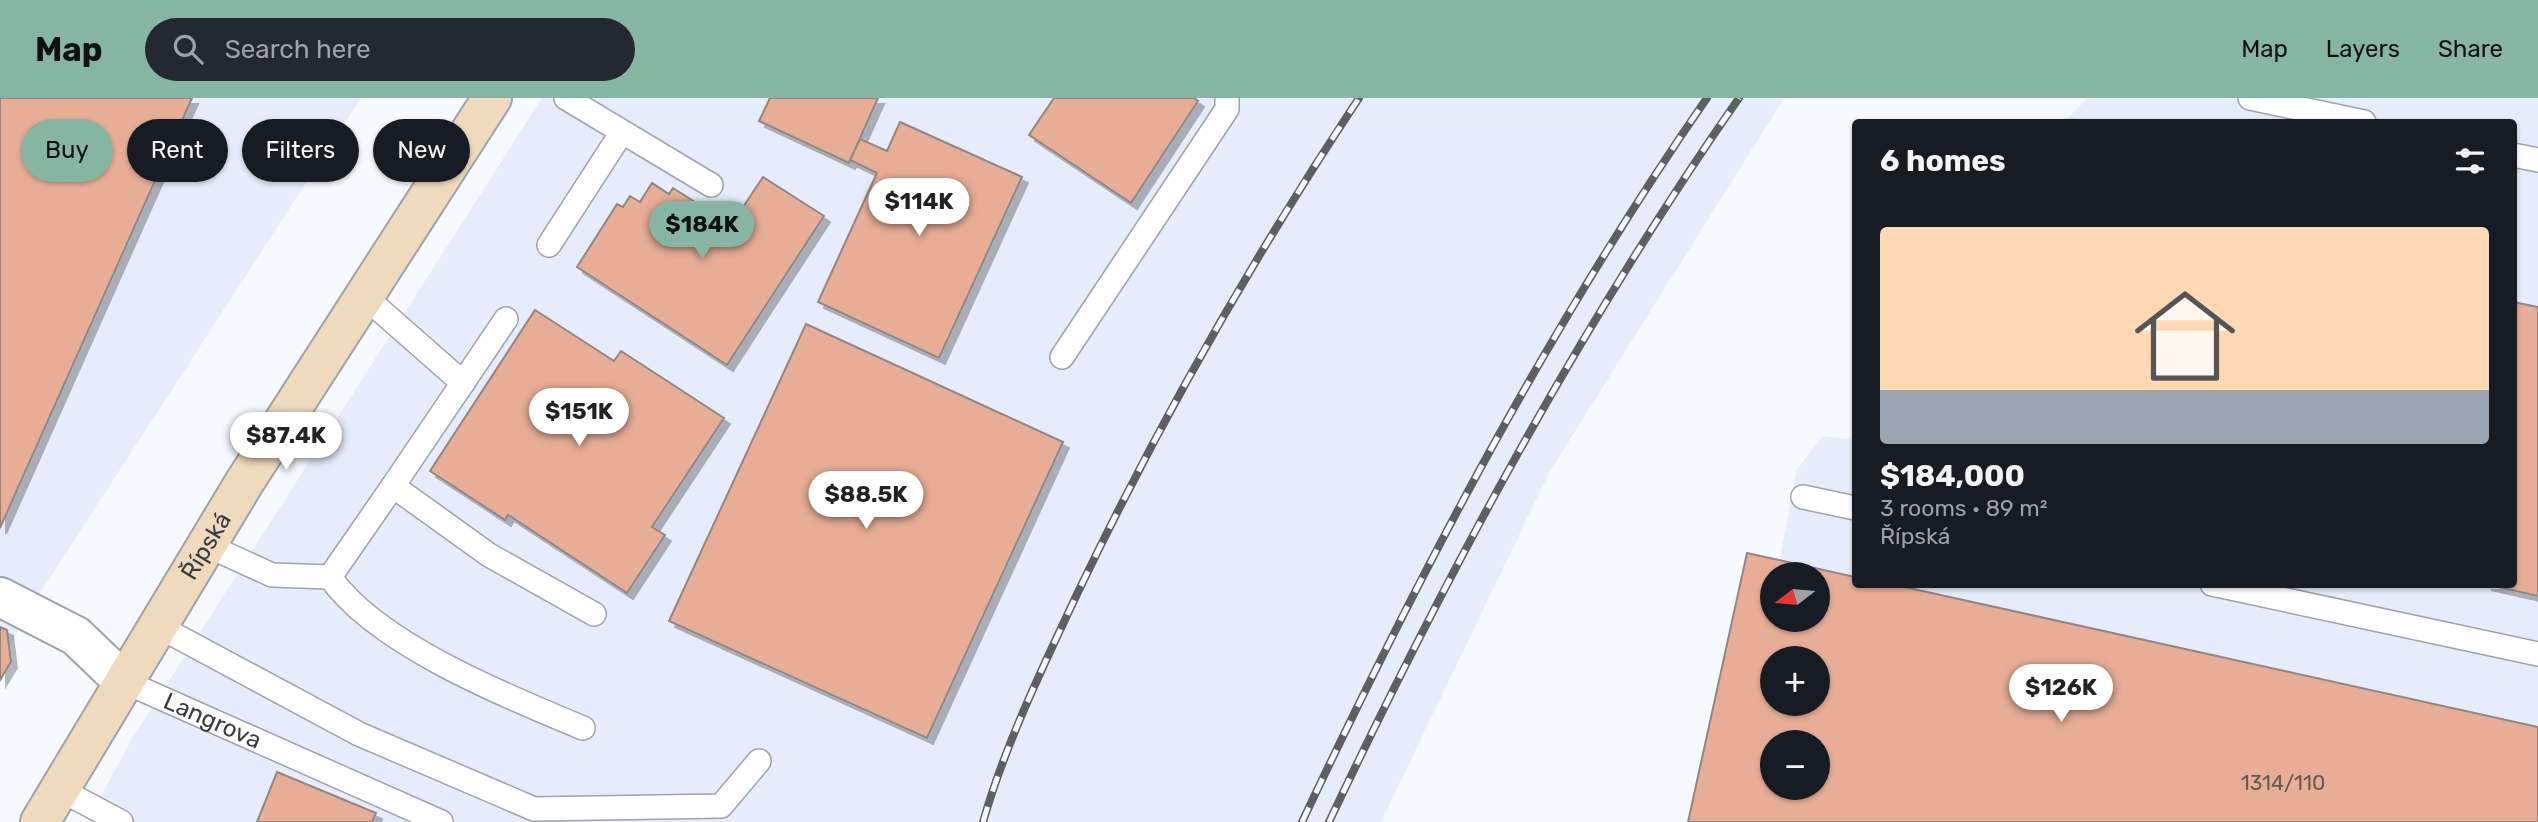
<!DOCTYPE html>
<meta charset="utf-8">
<style>
body{margin:0;font-family:Rubik,sans-serif;background:#242831;color:#f1f3f6;height:100vh;display:flex;flex-direction:column;font-size:26px;white-space:nowrap}
*{box-sizing:border-box;margin:0}
p{font-size:23px;color:#9ea1a6}
.icon{flex:none;width:38px;height:38px;fill:none;stroke:currentColor;stroke-width:2;stroke-linecap:round;stroke-linejoin:round}
.map{position:relative;flex:1;overflow:hidden}
.side{position:absolute;left:1852px;top:21px;width:665px;height:469px;display:flex;flex-direction:column;background:#171b24;border-radius:7px;box-shadow:0 2px 5px #0004}
.side>*{flex:none}
.banner{position:absolute;left:21px;top:21px;width:665px;height:63px;display:flex;gap:14px}
.needle{width:46px;rotate:254deg}
.fabs{position:absolute;left:1760px;top:464px;display:grid;gap:14px}
.fabs a{display:grid;place-items:center;width:70px;height:70px;border-radius:50%;background:#171b24;box-shadow:0 2px 5px #0004;font-size:35px}
.price{position:absolute;translate:-50% -60px;padding:0 16px;border-radius:24px;background:#fff;color:#222;font-size:23px;line-height:46px;filter:drop-shadow(0 2px 4px #0008)}
.price::after{content:'';position:absolute;left:50%;top:42px;width:21px;height:16px;margin-left:-10px;background:inherit;clip-path:polygon(0 0,100% 0,50% 100%)}
.price.active{background:#87b5a3;color:#111}
ul{padding:0;list-style:none}
li{display:grid;align-content:center;gap:14px;height:371px;padding:0 28px}
li span{display:grid;place-items:center;height:217px;border-radius:7px;color:#555}
li>.icon{margin-inline-start:auto}
span .icon{width:126px;height:126px;fill:#fffc;stroke-width:1}
li b{font-size:30px}
h2{display:flex;justify-content:space-between;align-items:center;height:84px;padding:0 28px;font-size:30px}
.tag{padding:0 24px;border-radius:32px;background:#171b24;box-shadow:0 2px 5px #0004;font-size:24px;line-height:63px}
.tag.active{background:#87b5a3;color:#111}
header{display:flex;align-items:center;gap:42px;box-sizing:border-box;height:98px;padding:0 35px;background:#87b5a3;color:#111}
header strong{font-size:33px}
nav{display:flex;gap:38px;margin-inline-start:auto;font-size:24px}
.search{width:490px;height:63px;background:#242831;display:flex;align-items:center;gap:18px;box-sizing:border-box;padding:0 24px;border-radius:38px;color:#9ea1a6;font-size:26px}
.map>svg:first-child{display:block}
.built{fill:#e6ecfb;fill-rule:evenodd}
.building{fill:#e7ad96;stroke:#8f8784;stroke-width:2;fill-rule:evenodd;filter:url(#shadow)}
.lines{fill:none;stroke-linecap:round;stroke-linejoin:round}
.lane-casing{stroke:#9fa2a9;stroke-width:26}
.street-casing{stroke:#9fa2a9;stroke-width:42}
.secondary-casing{stroke:#9fa2a9;stroke-width:42}
.lane{stroke:#fff;stroke-width:23}
.street{stroke:#fff;stroke-width:38}
.secondary{stroke:#f0dabe;stroke-width:38}
.rail-casing{stroke:#5d5f63;stroke-width:8}
.rail{stroke:#f6f9ff;stroke-width:5;stroke-dasharray:16;stroke-linecap:butt}
.labels{text-anchor:middle;dominant-baseline:central;stroke-width:5;stroke-linejoin:round;paint-order:stroke}
.number-label{font-size:21px;fill:#665856}
.street-label{font-size:24px;fill:#3b3c40;stroke:#f6f9ff}
</style>
<header>
<strong>Map</strong>
<div class="search"><svg class="icon" aria-label="search" viewBox="0 0 24 24"><circle cx="10" cy="10" r="6"/><path d="M15 15l6 6"/></svg>Search here</div>
<nav><a>Map</a><a>Layers</a><a>Share</a></nav>
</header>
<div class="map">
<svg width="2538" height="724" viewBox="0 0 2538 724">
<defs>
<filter id="shadow"><feDropShadow dx="6" dy="6" stdDeviation="0" flood-color="#0004"/></filter>
</defs>
<rect width="100%" height="100%" fill="#f6f9ff"/>
<path class="built" d="M0 0H361L29 512 9 550 11 564 0 582Z
M542 0H1784L1549 375 1381 724H87L133 639Z
M2088 0H2538V724H1688L1747 455 1780 461 1797 371 1823 338 1855 342V486H2513V24H2064ZM1773 476H1818V522H1773ZM1773 560H1818V606H1773ZM1773 644H1818V690H1773Z"/>
<path class="building" d="M0 0H192L0 430Z
M770 0H878L849 65 759 23Z
M1054 0H1194L1198 3 1131 105 1029 37Z
M900 24 1022 79 939 260 818 204 877 75 850 62 860 41 887 53Z
M763 79 824 118 727 267 577 169 617 106 623 109 630 98 640 104 652 85 669 96 673 90 731 127Z
M2513 204 2538 209V498L2485 486H2513Z
M535 212 614 263 621 253 724 320 652 429 665 437 627 495 508 417 505 422 430 373Z
M806 226 1063 344 927 640 669 523Z
M1747 455 1855 479V486H1891L2538 629V724H1688ZM1773 476H1818V522H1773ZM1773 560H1818V606H1773ZM1773 644H1818V690H1773Z
M0 529 7 532 11 564 0 582Z
M277 674 376 715 372 724H257Z"/>
<g class="lines">
<defs>
<g id="lane">
<path d="M566 0 711 87"/>
<path d="M2250 0 2364 24"/>
<path d="M2513 57 2538 62"/>
<path d="M549 147 622 34"/>
<path d="M364 198 463 285"/>
<path d="M1062 259 1227 11V0"/>
<path d="M393 388 506 221"/>
<path d="M1803 399 1855 410"/>
<path d="M206 447 272 477 330 479 393 388 489 457 594 516"/>
<path d="M330 479C376 546 508 599 583 630"/>
<path d="M2212 486 2538 556"/>
<path d="M156 527 359 636 534 711 721 708 759 663"/>
<path id="s1" d="M123 583 441 724"/>
<path d="M59 691 121 724"/>
</g>
<path id="street" d="M0 499 76 538 123 583"/>
<g id="secondary">
<path id="s2" d="M40 724 244 385 492 0"/>
</g>
</defs>
<use href="#lane" class="lane-casing"/>
<use href="#street" class="street-casing"/>
<use href="#secondary" class="secondary-casing"/>
<use href="#lane" class="lane"/>
<use href="#street" class="street"/>
<use href="#secondary" class="secondary"/>
<defs>
<path id="rail" d="M983 724C1006 644 1043 569 1078 494 1160 323 1254 158 1359 0
M1302 724C1420 474 1549 228 1707 0
M1329 724C1448 473 1580 228 1739 0"/>
</defs>
<use href="#rail" class="rail-casing"/>
<use href="#rail" class="rail"/>
</g>
<g class="labels">
<g class="number-label">
<text x="2283" y="684">1314/110</text>
</g>
<g class="street-label">
<text stroke="none"><textPath href="#s2" startOffset="322">Řípská</textPath></text>
<text stroke="none"><textPath href="#s1" startOffset="98">Langrova</textPath></text>
</g>
</g>
</svg>
<div class="fabs">
<a><svg class="needle" viewBox="-14 -14 28 28"><path d="M0-13l5 13h-10z" fill="#e53935"/><path d="M0 13l5-13h-10z" fill="#9ea1a6"/></svg></a>
<a>+</a>
<a>−</a>
</div>
<b class="price" style="left:919px;top:140px">$114K</b>
<b class="price active" style="left:702px;top:163px">$184K</b>
<b class="price" style="left:579px;top:350px">$151K</b>
<b class="price" style="left:286px;top:374px">$87.4K</b>
<b class="price" style="left:866px;top:433px">$88.5K</b>
<b class="price" style="left:2061px;top:626px">$126K</b>
<div class="banner">
<a class="tag active">Buy</a>
<a class="tag">Rent</a>
<a class="tag">Filters</a>
<a class="tag">New</a>
</div>
<section class="side">
<h2>6 homes<svg class="icon" aria-label="filters" viewBox="0 0 24 24"><path d="M4 7h16M4 17h16"/><circle cx="9" cy="7" r="2"/><circle cx="15" cy="17" r="2"/></svg></h2>
<ul>
<li><span style="background:linear-gradient(#ffd9b3 75%,#9aa5b1 0)"><svg class="icon" aria-label="home" viewBox="0 0 24 24"><path d="M3 11l9-7 9 7M6 9v11h12V9"/></svg></span><div><b>$184,000</b><p>3 rooms · 89 m²</p><p>Řípská</p></div></li>
</ul>
</section>
</div>
